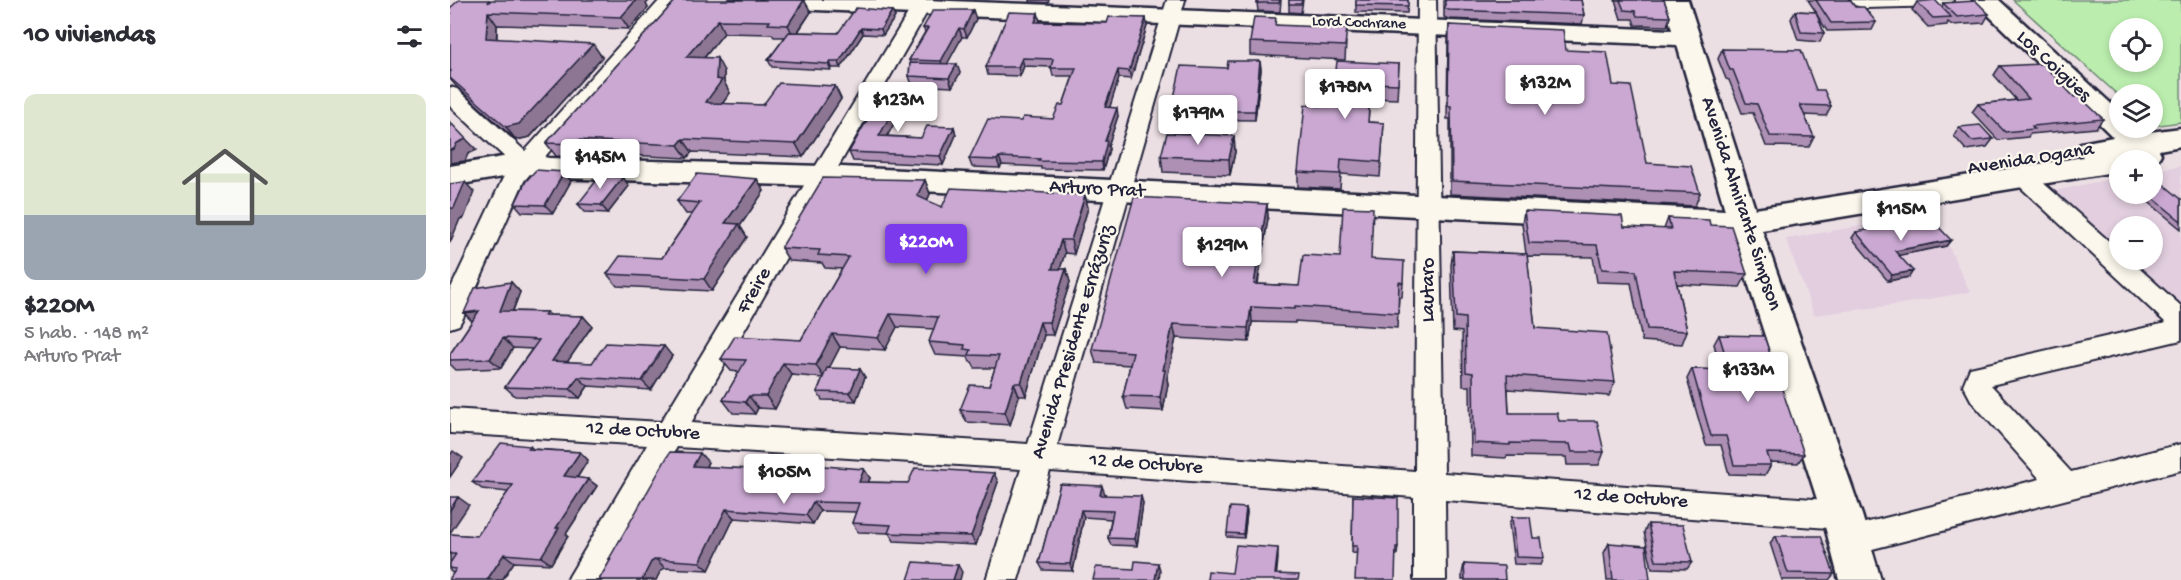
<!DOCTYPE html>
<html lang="es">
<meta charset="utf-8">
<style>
body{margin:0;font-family:"Gochi Hand",sans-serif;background:#f2f2f3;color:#2b2b33;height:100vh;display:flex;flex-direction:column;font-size:22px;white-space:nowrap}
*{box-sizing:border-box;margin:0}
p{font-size:20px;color:#7c7c81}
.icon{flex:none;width:33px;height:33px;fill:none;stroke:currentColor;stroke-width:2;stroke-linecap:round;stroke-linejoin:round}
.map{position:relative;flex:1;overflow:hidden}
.panel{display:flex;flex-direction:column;background:#fff;width:450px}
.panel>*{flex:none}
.fabs{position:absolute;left:1659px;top:18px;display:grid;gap:12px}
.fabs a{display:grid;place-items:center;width:54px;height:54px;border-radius:50%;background:#fff;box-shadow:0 3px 9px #0003;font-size:30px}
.price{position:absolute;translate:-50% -51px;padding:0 14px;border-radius:6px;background:#fff;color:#222;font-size:20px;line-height:39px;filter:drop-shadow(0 2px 3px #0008)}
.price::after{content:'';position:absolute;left:50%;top:36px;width:18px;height:14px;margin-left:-9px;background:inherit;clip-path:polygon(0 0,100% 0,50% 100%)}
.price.current{background:#7c3aed;color:#fff}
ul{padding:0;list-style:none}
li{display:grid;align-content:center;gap:12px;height:318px;padding:0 24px}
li+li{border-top:2px solid #e1e1e2}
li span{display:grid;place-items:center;height:186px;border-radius:12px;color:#555}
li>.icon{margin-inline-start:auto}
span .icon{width:108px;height:108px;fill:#fffc;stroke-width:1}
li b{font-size:26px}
h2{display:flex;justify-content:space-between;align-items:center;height:72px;padding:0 24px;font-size:26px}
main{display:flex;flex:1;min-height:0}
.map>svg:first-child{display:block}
.built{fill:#e2cedf}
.green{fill:#bbeeae;stroke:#6e8874;stroke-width:1.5;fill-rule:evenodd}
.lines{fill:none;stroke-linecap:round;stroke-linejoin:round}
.minor-casing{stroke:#22223b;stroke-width:4}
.major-casing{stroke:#22223b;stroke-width:5}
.minor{fill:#fbf7ec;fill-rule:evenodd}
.major{fill:#fbf7ec;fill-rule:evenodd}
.wall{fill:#ae90b5;stroke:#22223b;stroke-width:1.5}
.shaded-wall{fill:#8d7693;stroke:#22223b;stroke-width:1.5}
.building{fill:#caa8d2;stroke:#22223b;stroke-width:1.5}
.labels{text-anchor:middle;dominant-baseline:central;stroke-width:4.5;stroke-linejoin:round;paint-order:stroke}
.far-street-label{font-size:16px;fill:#22223b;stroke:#fbf7ec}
.street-label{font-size:20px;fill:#22223b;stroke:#fbf7ec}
</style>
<main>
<section class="panel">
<h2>10 viviendas<svg class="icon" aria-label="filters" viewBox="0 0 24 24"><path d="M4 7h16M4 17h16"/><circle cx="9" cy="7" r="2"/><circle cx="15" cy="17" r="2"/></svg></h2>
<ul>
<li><span style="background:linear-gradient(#dfe7d0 65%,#9aa5b1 0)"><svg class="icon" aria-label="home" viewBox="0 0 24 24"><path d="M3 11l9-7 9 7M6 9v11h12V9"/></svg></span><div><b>$220M</b><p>5 hab. · 148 m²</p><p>Arturo Prat</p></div></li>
</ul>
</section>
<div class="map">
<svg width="1731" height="580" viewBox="0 0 1731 580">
<rect width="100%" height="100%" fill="#ecdfe4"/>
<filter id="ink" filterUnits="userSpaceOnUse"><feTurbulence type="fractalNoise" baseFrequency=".0167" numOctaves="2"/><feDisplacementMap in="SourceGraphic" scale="12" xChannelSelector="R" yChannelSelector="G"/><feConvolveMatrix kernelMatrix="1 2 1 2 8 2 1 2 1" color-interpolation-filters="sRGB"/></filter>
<g filter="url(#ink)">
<path class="built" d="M1731 166V309L1676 260H1702V226H1670L1669 254 1600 192 1669 177 1670 194H1702L1703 170Z
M1483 213 1520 292 1445 305 1364 315 1336 239Z"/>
<path class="green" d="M1563 0H1731V122L1703 126 1702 94 1669 96ZM1702 28V62H1670V28Z"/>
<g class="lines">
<defs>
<path id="minor" d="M210 0H229L74 181 13 318 9 325 0 328V290L53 178 63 165 0 106V87L7 89 75 151Z
M466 0H484L241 423 578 444 717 0H735L607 446 965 471 968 0H986L994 473 1392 501 1403 505 1407 515 1403 525 1392 529 995 500 996 580H964V497L600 471 568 580H536L571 469 227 447 151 580H117L197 445 0 433V409L211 422Z
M1399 0H1503L1501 4 1494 6 1415 8 1401 4Z
M1573 169 1581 172 1670 251V260H1680L1731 306V340L1541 385 1621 472 1731 444V470L1399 555 1388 551 1383 541 1388 531 1399 527 1590 479 1522 402 1513 385 1520 368 1716 323 1565 182 1562 177 1565 172Z"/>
<path id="major" d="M280 0H476L1222 30 1214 0H1238L1305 209 1633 157 1627 150 1631 143 1663 137 1523 0H1549L1670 112V128H1686L1692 133 1731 128V146L1709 150 1711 154 1707 161C1700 163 1688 162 1681 155L1684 160H1670V171L1312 230 1412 515 1431 580H1389L1372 515 1282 232 372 186 99 178 75 173 0 186V166L75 153 99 158 372 166 1275 210 1227 45 292 7 283 5Z"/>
</defs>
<use href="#minor" class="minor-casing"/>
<use href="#major" class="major-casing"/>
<use href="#minor" class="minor"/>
<use href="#major" class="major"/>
</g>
<path class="wall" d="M39 0 40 1 196 4 198 8 179 29 47 25V39L152 57 80 137 66 140 6 86 0 79V71H1L0 69V8Z
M226 0 361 12 348 32 388 33 442 11 445 17 433 35 413 34 391 68H382L381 70 322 67 318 60 335 37H324L322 34 274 33 254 58 274 71V82L280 93 272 104 313 105 385 86 391 99 353 157 242 152 237 158 137 153 135 157 106 156 96 143Z
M580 0H599L598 3 580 2Z
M831 0 830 12 808 11 807 3Z
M839 0H853L851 13 839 12Z
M906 0H958L957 13 906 12Z
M994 0H1131L1134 15 1132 24 998 19 994 17Z
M1165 0H1214L1220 17 1217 26 1185 25 1183 19H1171Z
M1358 0H1400L1405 7 1426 22 1422 30 1377 31 1367 15 1374 33 1370 42 1348 40 1341 19 1345 11 1366 12Z
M1467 2 1492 7 1493 3 1539 14 1534 23 1502 25 1498 22 1497 25 1478 27 1462 10Z
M588 13 590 22 657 23 696 18 697 26 681 79 669 78 659 108 668 116 658 146 659 149 653 170 591 169V167L552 165 550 168 522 167 519 159 571 121 603 119 613 105 623 76H603L601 67 574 66 570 76 538 75 536 67Z
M526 19 517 37H512L497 64 510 73 502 87 462 85 459 76 460 63 459 60 475 32 473 28Z
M827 25 896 42 895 60 800 55V42Z
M999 25 1116 50 1163 85 1197 163 1250 193 1245 206 1000 194V119H997L998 38Z
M1272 49 1366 90 1381 106 1376 116 1354 115 1364 137 1359 147 1316 146 1303 113H1292L1279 80 1276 79 1268 59Z
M810 61 811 70 805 120 722 119 721 111 777 68Z
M949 64 947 99 920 98 918 122 934 123 930 177 891 174 890 189 848 187V172L882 107Z
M1550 66 1624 97 1653 119 1646 128 1580 134 1578 137 1548 140 1522 112 1528 104 1566 100 1544 75Z
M454 91 457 99 437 136 471 138 504 127 506 135 493 165 403 161 399 152Z
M1509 127 1543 139 1537 147 1516 150 1504 136Z
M784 136 785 152 780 175 713 172 711 156Z
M114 172 121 181 103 213 72 212 65 204Z
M307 179 314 191 290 226 297 237 262 291 167 286 157 274 212 258 242 214H236L227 201Z
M475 180 480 194 477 201 492 207 635 195 638 208 624 254 615 253 610 269H616L620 282 603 335H594L576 396H569L560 425 517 422 510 410 539 386 545 368H525L522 362H520L518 357 485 355 479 342 484 329 447 327 435 350 390 347 379 368 415 377 406 401 372 400 367 392 373 378 342 375 325 409 308 408 305 414 283 413 273 400 289 372 281 371 271 359 351 340 392 269 375 268 372 263 339 261 331 248Z
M179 186 158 213 135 212 128 204Z
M1689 194H1702L1731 199V229Z
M817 204 818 218 808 284 849 286 921 259 953 283 952 297H949L947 328 845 321V323L802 322 799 342 726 338 717 379 718 384 713 411 677 409 673 396 680 365 646 363 642 349Z
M1074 211 1174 227 1214 229 1218 218 1260 225 1297 274 1290 287 1227 284 1237 331 1232 344 1192 341 1181 283 1147 282 1143 257 1077 256 1085 328 1165 382 1159 396 1058 389 1059 413 1109 421 1154 452 1149 465H1117L1116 457 1057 456 1056 458 1021 456 1020 386H1013L1012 332 1003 331 1001 265 1003 251 1076 254 1072 224Z
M1406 232 1501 240 1496 246 1449 255 1459 277 1438 281 1402 238Z
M61 282 70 292 63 311 97 312 100 315 133 316 142 326 117 362 142 363 222 356 201 390 138 386 130 398 65 396 55 387 82 349 63 348 51 368 6 370 0 364V354L22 321 14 313Z
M1269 335 1354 454 1348 463 1320 462 1321 465 1315 475 1279 474 1271 445H1256L1237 379 1242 369 1271 370 1264 344Z
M80 446 83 449 130 452 138 460 127 478 138 479 147 486 116 534 118 536 101 564 64 562 52 580H0L3 573 0 571V563L2 561H0V534L27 536 58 492 32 489 22 482Z
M258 462 256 467 300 469H414L420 478 418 482 458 483 548 482 526 545 444 541 439 533 408 532 402 523 406 512 370 511 363 524 284 518 259 570 215 568 211 570 206 580H149L160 561 159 559Z
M610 484 655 494 654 495 693 503 687 546 661 545 658 538 661 519 634 517 623 571 593 570 589 563Z
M903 496 948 547 947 555 902 553Z
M796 508 797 512 794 538 777 537V533Z
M1062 517 1083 538 1094 558 1091 565 1064 564 1059 524Z
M1198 524 1242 562 1237 569 1202 568 1194 532Z
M1326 536 1384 574 1379 580H1332L1320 543Z
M1159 543 1200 580H1157L1154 553Z
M1014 564 1055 580H1012V574Z"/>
<path class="shaded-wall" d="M186 0H200L196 4 198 8 179 29 171 17Z
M354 0 361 12 344 37 338 25Z
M523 10 526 19 517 37 514 29Z
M442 11 445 17 433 35 431 29Z
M38 12 47 25 46 51 36 38Z
M588 13 590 21 587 30 585 22Z
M696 18 697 26 681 79 679 71Z
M268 20 274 33 244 70 236 57Z
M411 28 413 34 391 68 389 62Z
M509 28 512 37 494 70 491 61Z
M143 44 152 57 80 137 66 140 56 127Z
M267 58 274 71V82L280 93 264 115 256 102 266 79Z
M572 58 574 66 570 76 568 67Z
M810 61 811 70 805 120V111Z
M380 62 382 68 381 70 378 64Z
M507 64 510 73 502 87 499 78Z
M668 70 669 78 657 116 655 107Z
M385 86 391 99 353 157 346 144Z
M454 91 457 99 433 144 429 136Z
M667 108 668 116 658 146 659 149 653 170 652 162 655 141Z
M504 127 506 135 493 165 490 156Z
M784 136 785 152 780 175 779 159Z
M16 139 27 150 18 154 15 161 0 163V150L7 143Z
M233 139 242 152 237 158 228 145Z
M128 140 137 153 135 157 125 144Z
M549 157 552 165 550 168 547 160Z
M114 172 121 181 103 213 95 205Z
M173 177 179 186 158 213 151 205Z
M307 179 314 191 290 226 297 237 262 291 254 279 275 223Z
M475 180 480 194 473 210 467 196Z
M15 182 24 192 14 218 10 219 0 243V210Z
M635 195 638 208 624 254 621 240Z
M817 204 818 218 805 298 804 284Z
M611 240 615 253 606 282 602 269Z
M1501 240 1496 246 1441 257 1445 251Z
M616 269 620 282 603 335 599 322Z
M1463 271 1459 277 1438 281 1442 275Z
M61 282 70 292 59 320 50 311Z
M801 307 802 322 799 342 798 328Z
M29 311 24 323 14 313Z
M440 314 447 327 435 350 428 338Z
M133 316 142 326 111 371 102 361Z
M590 322 594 335 576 396 571 383Z
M723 324 726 338 717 379 718 384 713 411 710 397 713 370Z
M382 334 390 347 374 378 366 365Z
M53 338 63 348 51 368 40 359Z
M214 346 222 356 201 390 192 381Z
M333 363 342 375 325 409 316 396Z
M410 369 415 377 406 401 400 393Z
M128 377 138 386 130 398 120 389Z
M564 383 569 396 560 425 555 412Z
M299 396 308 408 305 414 295 402Z
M3 451 13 458 0 477V455Z
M130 452 138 460 123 484 114 476Z
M250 453 258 462 251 475 243 466Z
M414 469 420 478 415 491 409 482Z
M544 473 548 482 526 545 521 536Z
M138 479 147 486 116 534 118 536 101 564 91 557 106 528Z
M652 486 655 494 652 503 650 495Z
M691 496 693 503 687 546 685 539Z
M8 497 19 505 0 533V510Z
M363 502 370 511 363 524 356 515Z
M796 508 797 512 794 538 793 534Z
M276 509 284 518 259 570 250 562Z
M631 510 634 517 623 571 620 564Z
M828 548V559L826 580 825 574Z
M54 554 64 562 52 580H37Z
M206 559 215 568 211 570 206 580H192L201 562Z
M708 563 710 570 709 580H705Z
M508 565 512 572 510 580H503Z"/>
<path class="building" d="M9 0H39L38 3 41 0H186L171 17 38 12 36 38 143 44 69 124 56 127 0 78V71H1L0 69V14L2 13H0V8Z
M226 0H354L338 25 318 24 320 21 268 20 236 57 267 58 266 79 272 80 256 102 261 103 313 105 329 83 385 86 346 144 233 139 228 145 128 140 125 144 96 143Z
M808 0H830L829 3H807Z
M839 0H852L851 4H839Z
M906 0H958V6L906 5Z
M995 0H1131L1134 15 999 10 995 9Z
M1170 0H1214L1220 17 1187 16 1185 11 1174 10Z
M1366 0H1400L1405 7H1414L1426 22 1381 23Z
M1485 0 1501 17 1483 18 1467 2Z
M1526 1 1539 14 1507 17 1493 3Z
M406 8 442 11 431 29 411 28 389 62H380L378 64 318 60 339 32 388 33Z
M483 10H523L514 29 509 28 491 61 459 60 478 28H473Z
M1345 11 1366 12 1374 33 1351 32Z
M559 12 588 13 585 22 657 23 659 17 696 18 679 71 668 70 655 107 667 108 655 141H657L652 162 589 161 590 159 549 157 547 160 519 159 538 119 571 121 573 117 603 119 609 105H613L626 68H601L603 59 572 58 568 67H536Z
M804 17 826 18 825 25 897 28 895 46 800 42Z
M999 25 1113 30 1116 50 1157 52 1163 85 1181 86 1197 163 1241 166 1250 193 1002 181 1001 106H998Z
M1272 49 1351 50 1366 90H1374L1381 106 1350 105 1364 137 1320 136 1307 104 1296 103 1283 70H1280Z
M778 61H810L805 111H721L731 66 777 68Z
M887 61 949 64 948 84 921 83 918 122 934 123 931 162 891 159 890 174 848 172 855 105 882 107Z
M460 63 507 64 499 78 459 76Z
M1593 64 1624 97 1629 96 1653 119 1582 126 1584 129 1555 132 1528 104 1579 99 1550 66Z
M434 90 454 91 429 136 471 138 477 126 504 127 490 156 399 152Z
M0 122 16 139 7 143 4 149 0 150Z
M1530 125 1543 139 1522 141 1509 127Z
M717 133 784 136 779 159 711 156Z
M86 170 114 172 95 205 65 204 76 181Z
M247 174 307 179 275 223 289 224 254 279 157 274 170 256 212 258 250 203 227 201Z
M150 176 173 177 151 205 128 204Z
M373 178 475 180 467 196 492 207 501 188 635 195 621 240H611L602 269H616L599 322H590L571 383H564L555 412 510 410 520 385 539 386 549 356 519 355 521 350 514 349 515 345 479 342 488 317 440 314 428 338 382 334 366 365 333 363 316 396H299L295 402 273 400 296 360 271 359 285 336 351 340 399 257 368 255 370 250 331 248Z
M1706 178 1731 199V221L1698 194H1702V179Z
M15 182 4 208H1L0 210V184Z
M684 197 817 204 804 284 849 286 853 255 890 257 893 207 923 208 921 259 954 261 953 283 949 282 948 313 845 306V309L801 307 798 328 723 324 713 370H715L710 397 673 396 683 352 642 349Z
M1074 211 1172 216 1174 227 1221 229 1218 218 1259 220 1260 225 1281 226 1297 274 1224 271 1237 331 1197 329 1186 271 1152 269 1147 245 1079 243Z
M1480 218 1501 240 1445 251 1463 271 1442 275 1406 232Z
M1003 251 1077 254 1085 328 1157 333 1165 382 1057 375 1059 413H1107L1109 421H1147L1154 452H1122L1120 444 1060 443V445L1024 443 1023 373 1016 372 1015 318 1006 317Z
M61 282 50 311 97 312 94 315 133 316 102 361 142 363 156 343 214 346 192 381 128 377 120 389 55 387 89 340 53 338 40 359 0 360V354L29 311 14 313 25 288Z
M1269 335 1314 336 1354 454 1317 453 1321 465H1284L1276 436H1261L1242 369 1280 370Z
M377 368 410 369 400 393 367 392Z
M51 443 80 446 78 449 130 452 114 476 138 479 106 528H109L91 557 54 554 37 580H0V578L6 569 0 568V563L6 554H0V534L27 536 63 485 22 482Z
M220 452 250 453 243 466 300 469 305 461 414 469 409 482 458 483 465 468 544 473 521 536 438 533 441 525 402 523 409 503 363 502 356 515 276 509 250 562 206 559 201 562 192 580H149L161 559H159Z
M610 484 652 486 650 495 691 496 685 539 658 538 663 511 631 510 620 564 589 563Z
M903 496 948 498V547H946L945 580H905L907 546H902Z
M0 497H8L0 510Z
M780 507 796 508 793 534 777 533Z
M1062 517H1080L1083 538H1091L1094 558 1066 557Z
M1198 524 1233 525 1242 562 1206 561Z
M1326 536H1371L1384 574 1338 573Z
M1159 543 1196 546 1200 580H1163Z
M786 545 828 548 825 574 849 575 848 580H757L758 571 782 573Z
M685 561 708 563 705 580H643L646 567 684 569Z
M464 562 508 565 503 580H458Z
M1014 564 1054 566 1055 580H1015Z"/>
</g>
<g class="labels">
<g class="far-street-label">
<text transform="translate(909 24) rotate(2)">Lord Cochrane</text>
</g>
<g class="street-label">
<text transform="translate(1603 67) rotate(43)">Los Coigües</text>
<text transform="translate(1581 160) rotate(-9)">Avenida Ogana</text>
<text transform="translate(647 190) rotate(3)">Arturo Prat</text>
<text transform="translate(1290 204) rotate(72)">Avenida Almirante Simpson</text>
<text transform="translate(979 290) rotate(-90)">Lautaro</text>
<text transform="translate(305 291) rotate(-60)">Freire</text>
<text transform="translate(624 342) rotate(-73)">Avenida Presidente Errázuriz</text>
<text transform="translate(193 432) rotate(3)">12 de Octubre</text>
<text transform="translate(696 465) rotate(4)">12 de Octubre</text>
<text transform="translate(1181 499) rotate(4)">12 de Octubre</text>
</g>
</g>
</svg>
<div class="fabs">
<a><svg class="icon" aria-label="locate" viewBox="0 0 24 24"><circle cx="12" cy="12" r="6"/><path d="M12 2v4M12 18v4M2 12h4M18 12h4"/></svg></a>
<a><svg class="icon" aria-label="layers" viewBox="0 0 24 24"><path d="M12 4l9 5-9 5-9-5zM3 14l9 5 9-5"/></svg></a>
<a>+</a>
<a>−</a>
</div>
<b class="price" style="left:1095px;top:116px">$132M</b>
<b class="price" style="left:895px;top:120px">$178M</b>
<b class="price" style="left:448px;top:133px">$123M</b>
<b class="price" style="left:748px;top:146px">$179M</b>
<b class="price" style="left:150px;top:190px">$145M</b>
<b class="price" style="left:1451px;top:242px">$115M</b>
<b class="price current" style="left:476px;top:275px">$220M</b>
<b class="price" style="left:772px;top:278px">$129M</b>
<b class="price" style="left:1298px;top:403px">$133M</b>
<b class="price" style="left:334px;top:505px">$105M</b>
</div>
</main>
